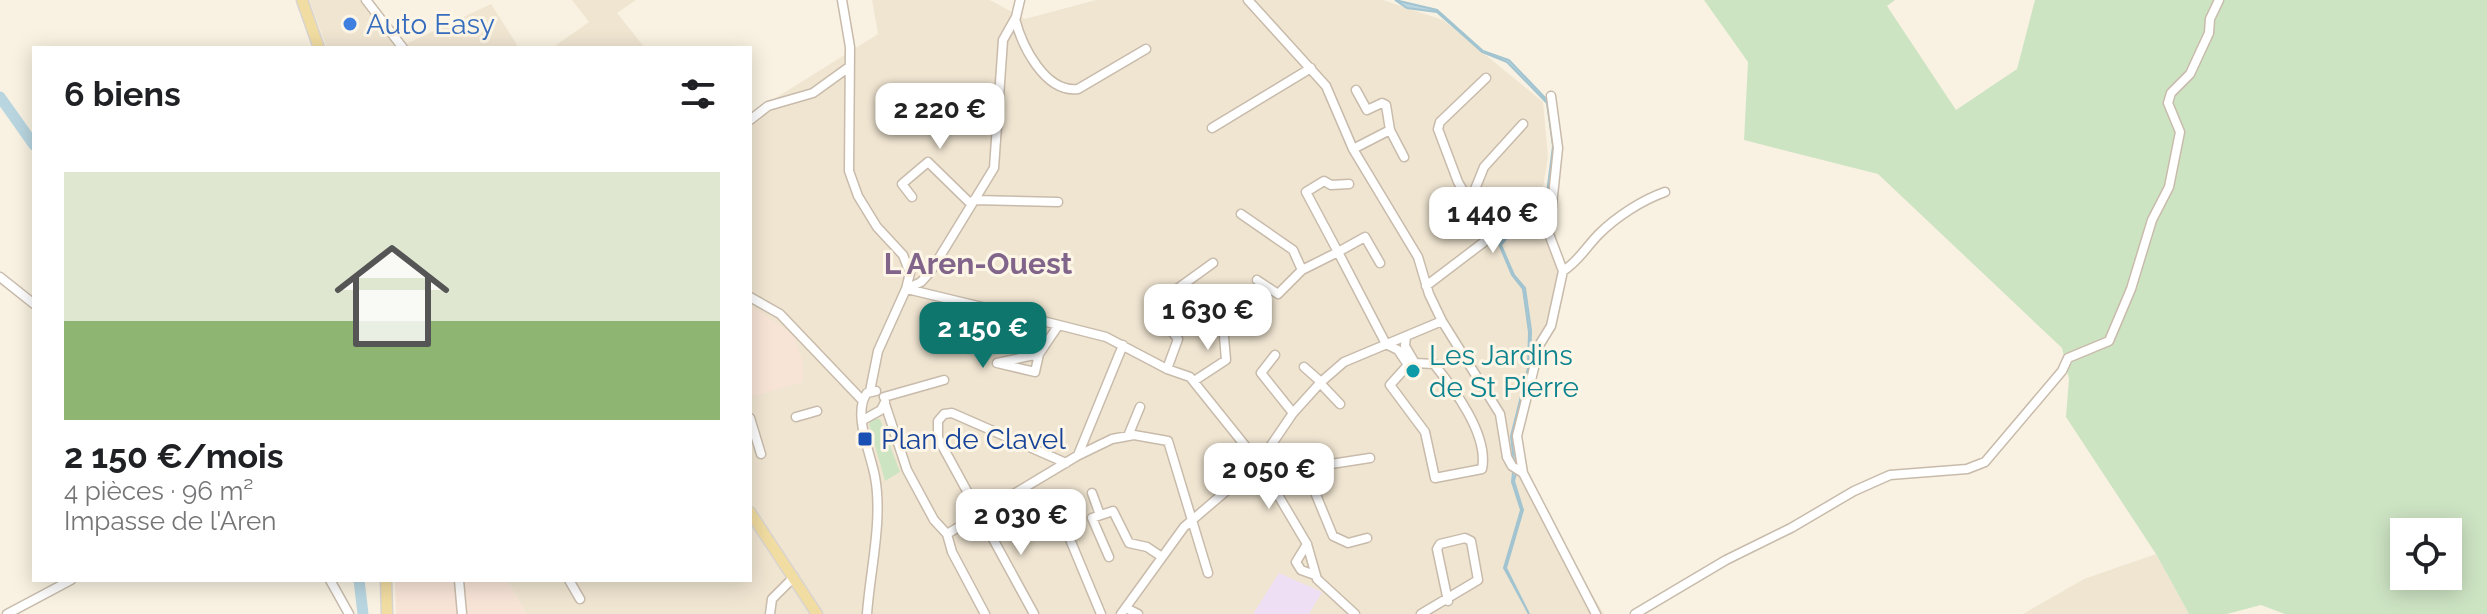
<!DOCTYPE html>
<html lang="fr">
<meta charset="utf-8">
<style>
body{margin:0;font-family:Raleway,sans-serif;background:#f6f6f6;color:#202124;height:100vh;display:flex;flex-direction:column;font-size:30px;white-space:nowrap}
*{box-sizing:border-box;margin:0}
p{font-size:26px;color:#757577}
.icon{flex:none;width:44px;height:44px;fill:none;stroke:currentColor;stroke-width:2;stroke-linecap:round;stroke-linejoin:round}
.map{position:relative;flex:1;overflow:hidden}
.side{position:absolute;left:32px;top:46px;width:720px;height:536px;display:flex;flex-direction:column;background:#fff;border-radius:0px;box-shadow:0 4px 20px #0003}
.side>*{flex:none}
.fabs{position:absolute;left:2390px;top:518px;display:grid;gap:16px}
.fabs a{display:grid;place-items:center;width:72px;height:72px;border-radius:0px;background:#fff;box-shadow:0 4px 20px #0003;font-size:40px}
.price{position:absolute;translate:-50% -68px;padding:0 18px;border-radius:16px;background:#fff;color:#222;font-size:26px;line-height:52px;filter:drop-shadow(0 2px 4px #0008)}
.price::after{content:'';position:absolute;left:50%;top:48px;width:24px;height:18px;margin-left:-12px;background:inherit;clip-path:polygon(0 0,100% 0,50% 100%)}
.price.current{background:#0f766e;color:#fff}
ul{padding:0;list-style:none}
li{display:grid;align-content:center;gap:16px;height:424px;padding:0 32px}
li+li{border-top:2px solid #e0e0e0}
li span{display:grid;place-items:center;height:248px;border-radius:0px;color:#555}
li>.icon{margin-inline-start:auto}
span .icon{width:144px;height:144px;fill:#fffc;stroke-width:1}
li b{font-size:34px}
h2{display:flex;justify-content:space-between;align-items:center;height:96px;padding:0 32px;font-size:34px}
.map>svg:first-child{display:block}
.residential{fill:#f0e5d1}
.commercial{fill:#f8e4d7}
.education{fill:#efdff5}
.green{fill:#cde4c3;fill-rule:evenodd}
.water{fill:#b9d6e0;stroke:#a1c4d0;stroke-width:2}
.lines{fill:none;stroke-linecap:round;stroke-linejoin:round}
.river{stroke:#b9d6e0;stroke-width:11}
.minor-casing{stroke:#c8bbab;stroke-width:11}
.major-casing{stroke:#d9d4d0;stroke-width:13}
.minor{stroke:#fff;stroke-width:8}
.major{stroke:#f1dca1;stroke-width:10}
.shop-dot{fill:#3f7fe0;stroke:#fdf6e7;stroke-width:3}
.culture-dot{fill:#0f9aa8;stroke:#fdf6e7;stroke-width:3}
.transit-dot{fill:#1a4fb4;stroke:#fdf6e7;stroke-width:3}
.labels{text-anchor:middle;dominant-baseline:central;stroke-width:6;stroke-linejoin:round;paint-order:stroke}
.shop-label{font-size:28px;fill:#366cbe;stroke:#fdf6e7;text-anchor:start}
.culture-label{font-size:28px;fill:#0d838f;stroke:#fdf6e7;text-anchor:start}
.transit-label{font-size:28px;fill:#164399;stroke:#fdf6e7;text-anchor:start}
.neighbourhood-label{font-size:30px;font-weight:bold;fill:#81648a;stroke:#fdf6e7}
</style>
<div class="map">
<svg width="2487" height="614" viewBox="0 0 2487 614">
<rect width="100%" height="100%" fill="#f9f2e2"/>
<path class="residential" d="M309 0H371L406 44 491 4 519 48H327Z
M572 0H636L617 13 645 48H552L589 22Z
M872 0H990L1025 19 1096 0H1383L1443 20 1543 102 1548 157 1539 212 1563 275 1556 325 1541 343 1516 443 1546 517 1604 614H526L507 580H750V114L878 34Z
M2156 554 2189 614H2023L2084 579Z"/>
<path class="commercial" d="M750 305 793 335 803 363V382L750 397Z
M395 580H507L526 614H396Z"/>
<path class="education" d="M1279 573 1322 592 1309 614H1253Z"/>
<path class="green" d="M1704 0H1895L1887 6 1956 110 2017 69 2035 0H2487V614H2285L2261 605 2227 614H2189L2156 554 2066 417 2069 379 2062 348 1878 174 1744 140 1748 62ZM2404 532H2448V576H2404Z
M873 419H880L900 472 885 481 869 424Z"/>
<path class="water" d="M1395 0 1437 10 1483 51 1509 60 1549 102 1555 151 1546 212 1537 225 1507 238 1501 245 1514 275 1525 288 1531 330 1530 370 1513 434 1518 466 1514 481 1523 510 1506 568 1529 614 1504 568 1521 510 1512 482 1514 463 1511 436 1528 368 1529 332 1523 289 1512 275 1499 244 1506 236 1537 223 1545 209 1553 146 1547 103 1507 62 1482 52 1437 12 1407 8Z"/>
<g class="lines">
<path class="river" d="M0 97 34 145
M359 580 363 614"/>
<defs>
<path id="minor" d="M366 0 403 48
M842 0 850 47 849 171 858 196 877 227 903 255 910 273 906 289 878 351 870 391
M1248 0 1326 86 1353 149 1418 257 1429 294 1442 321 1500 414 1507 457 1512 466 1523 473 1596 614
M1015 19C1022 46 1045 93 1078 89L1146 49
M1356 90 1367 110 1382 103 1386 105 1390 130
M750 120 768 106 813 93 849 67
M1212 128 1311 68
M1353 149 1390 130 1404 157
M1349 184 1331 185 1324 181 1306 192 1338 252 1365 237 1380 263
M912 197 902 184 928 162 971 204
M1471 199 1484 167 1523 124
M974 200 1058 202
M1241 214 1293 250 1302 270
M1563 271C1579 261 1586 247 1599 234 1616 217 1642 200 1665 192
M0 277 34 304
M1257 280 1278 294 1302 270 1338 252 1386 344 1398 350 1408 365 1390 385 1425 432 1435 478 1482 469C1489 435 1454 389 1434 364L1415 363 1405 346 1406 336
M1426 286 1484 242 1487 232 1458 182 1438 129 1440 122 1486 78
M906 289 921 282 931 271 994 168 1003 40 1016 17 1020 0
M907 289 1028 318
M750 297 780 314 863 401
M1031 318 1106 337 1167 369 1190 377 1259 463 1307 544 1317 579 1355 614
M1172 332 1216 296
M1039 354 1035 372 997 363 1039 354 1058 326
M1275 355 1261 373 1293 413
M1304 367 1321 382
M1167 369 1178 339 1152 307 1213 263
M1194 381 1226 360 1224 337
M1320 383 1340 404
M884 397 944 380
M885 404 907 470 934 520 947 534 952 552 985 614
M796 417 817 411
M750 418 761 454
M863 420 881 410 885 402
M1128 436 1140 407
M1266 452 1293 449 1305 468 1370 458
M1078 455 1123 345
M1305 468 1333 536 1348 543 1367 538
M1523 473 1517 436 1534 368 1535 352 1551 326 1563 271 1549 234 1558 148 1551 96
M1019 492 1034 512 1069 537 1101 614
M1092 493 1100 515
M947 534 1077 456 1112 439 1134 435 1168 441 1208 573
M1307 544 1296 562 1301 570 1315 575
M1109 557 1092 518 1113 511 1129 543 1147 547 1162 557
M330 580 349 614
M459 580 462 614
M569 580 580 599
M1126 608 1138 614
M7 614 71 580
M770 614 772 599 794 577
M867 614C870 571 883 520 875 477 871 454 852 413 867 393L876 391
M1034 614 938 438V421L944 414 952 413 1066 463
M1121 614 1184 527 1259 463 1293 413 1321 382 1344 362 1442 321
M1421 614 1478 580 1471 541 1465 538 1440 544 1437 549 1448 601
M1635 614 1726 560 1791 528 1854 491 1890 475 1967 469 1985 462 2062 371 2068 358 2109 341 2131 289 2152 220 2169 187 2180 132 2168 103 2171 93 2190 74 2209 33 2210 19 2219 0"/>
<path id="major" d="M302 0 319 48
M750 512 817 614
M386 580 387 614"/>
</defs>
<use href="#minor" class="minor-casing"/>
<use href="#major" class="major-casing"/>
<use href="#minor" class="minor"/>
<use href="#major" class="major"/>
</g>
<circle class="shop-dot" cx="350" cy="24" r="8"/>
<circle class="culture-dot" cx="1413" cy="371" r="8"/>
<rect class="transit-dot" x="857" y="431" width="16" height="16" rx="4"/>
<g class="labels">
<g class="shop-label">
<text x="366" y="24">Auto Easy</text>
</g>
<g class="culture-label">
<text x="1429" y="355">Les Jardins<tspan x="1429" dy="32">de St Pierre</tspan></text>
</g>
<g class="transit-label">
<text x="881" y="439">Plan de Clavel</text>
</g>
<g class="neighbourhood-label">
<text x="978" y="263">L Aren-Ouest</text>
</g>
</g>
</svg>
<div class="fabs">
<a><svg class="icon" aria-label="locate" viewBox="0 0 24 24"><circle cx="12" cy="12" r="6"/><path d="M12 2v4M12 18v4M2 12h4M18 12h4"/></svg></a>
</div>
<b class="price" style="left:940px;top:151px">2 220 €</b>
<b class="price" style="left:1493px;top:255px">1 440 €</b>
<b class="price" style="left:1208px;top:352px">1 630 €</b>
<b class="price current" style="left:983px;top:370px">2 150 €</b>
<b class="price" style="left:1269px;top:511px">2 050 €</b>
<b class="price" style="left:1021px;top:557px">2 030 €</b>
<section class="side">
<h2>6 biens<svg class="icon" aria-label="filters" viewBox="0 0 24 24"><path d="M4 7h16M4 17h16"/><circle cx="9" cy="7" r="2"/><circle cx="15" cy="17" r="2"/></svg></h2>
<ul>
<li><span style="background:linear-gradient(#dfe7d0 60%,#8fb573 0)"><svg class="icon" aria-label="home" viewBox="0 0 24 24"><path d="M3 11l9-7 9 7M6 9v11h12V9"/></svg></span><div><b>2 150 €/mois</b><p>4 pièces · 96 m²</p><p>Impasse de l'Aren</p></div></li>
</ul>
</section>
</div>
